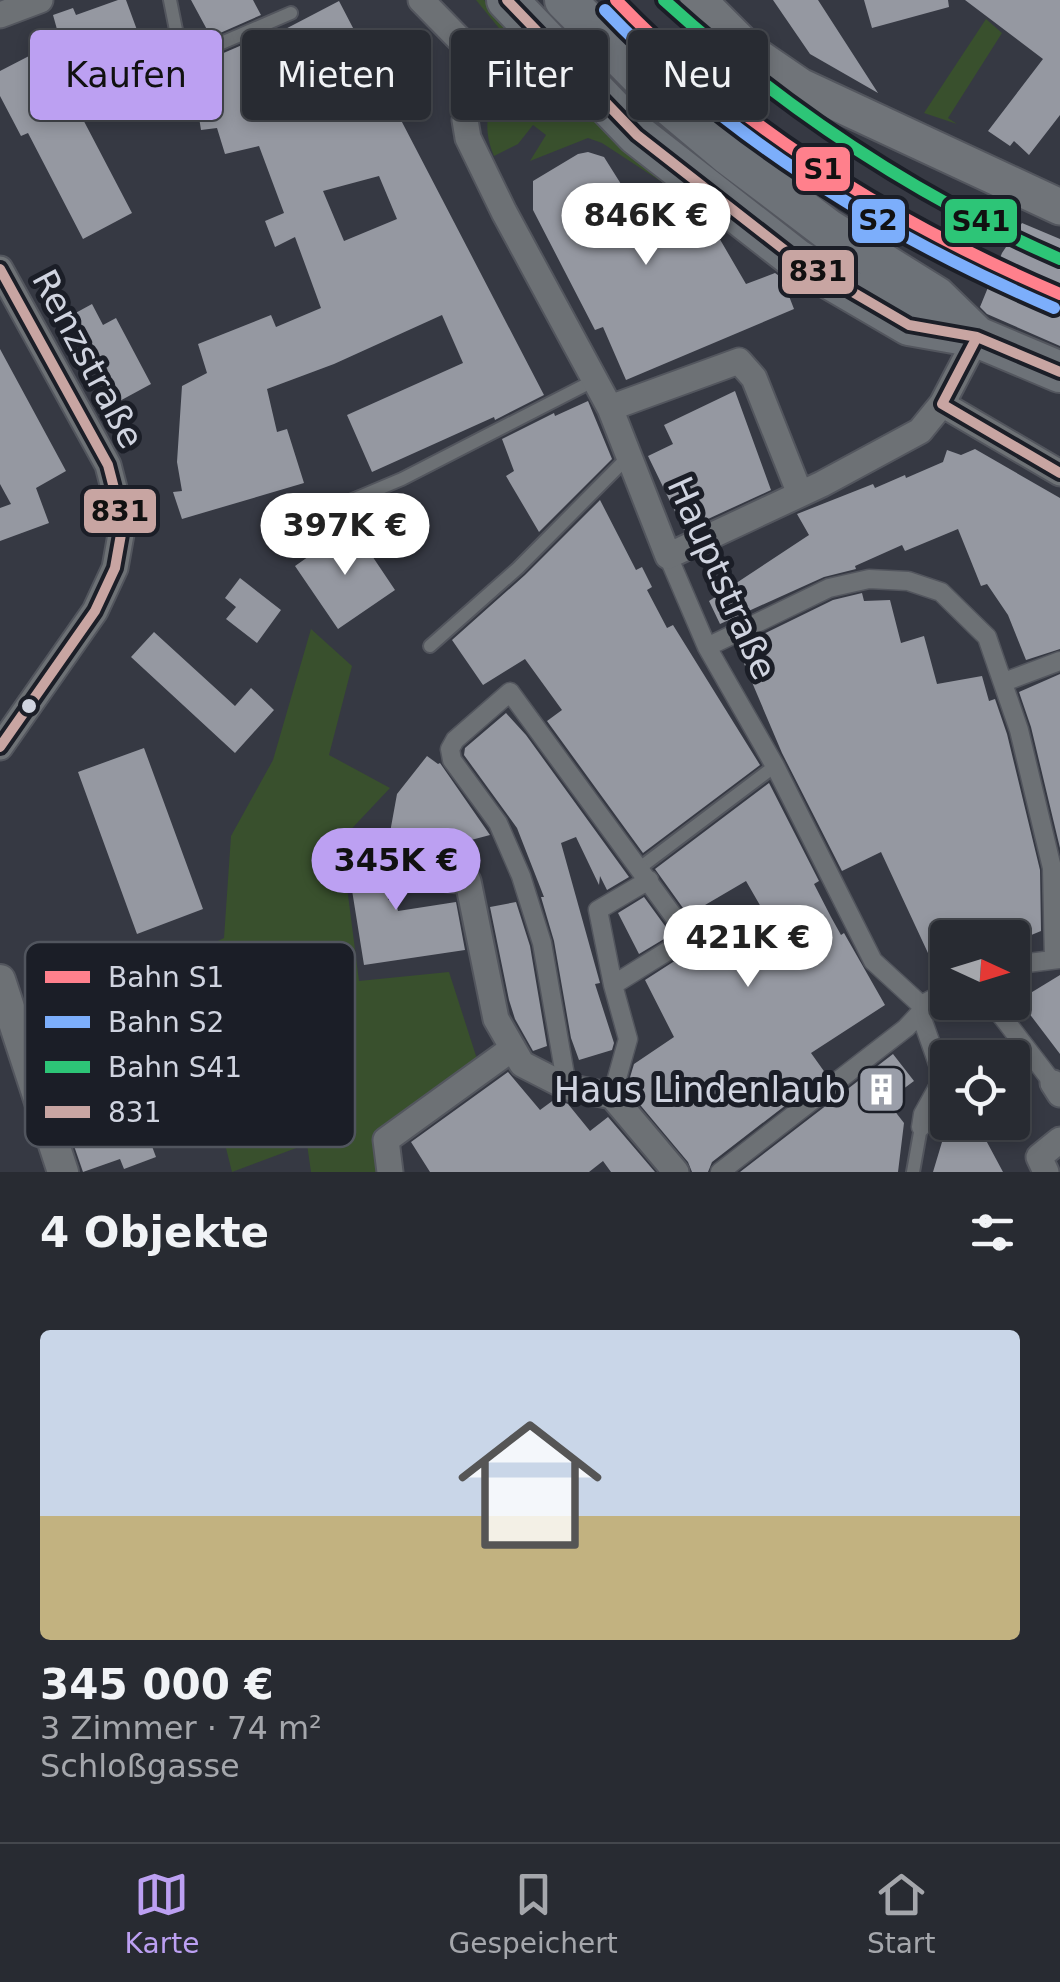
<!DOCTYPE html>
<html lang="de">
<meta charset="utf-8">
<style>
body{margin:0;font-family:"DejaVu Sans",sans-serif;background:#30333a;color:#f1f3f6;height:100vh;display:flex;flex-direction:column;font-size:38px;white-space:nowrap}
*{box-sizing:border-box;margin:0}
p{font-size:32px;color:#a5a7ac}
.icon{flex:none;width:55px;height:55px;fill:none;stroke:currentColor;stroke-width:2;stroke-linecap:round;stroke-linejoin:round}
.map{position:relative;height:1172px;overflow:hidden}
.sheet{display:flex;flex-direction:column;background:#282b32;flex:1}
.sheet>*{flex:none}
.guide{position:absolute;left:30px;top:30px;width:1000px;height:90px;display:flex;gap:20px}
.needle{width:65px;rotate:94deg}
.tools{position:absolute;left:930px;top:920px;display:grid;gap:20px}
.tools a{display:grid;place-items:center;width:100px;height:100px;border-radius:10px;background:#282b32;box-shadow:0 5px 15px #0003,0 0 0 2px #44474d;font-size:50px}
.price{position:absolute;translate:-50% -85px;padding:0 22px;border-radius:35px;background:#fff;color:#222;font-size:32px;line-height:65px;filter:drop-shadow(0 2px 5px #0008)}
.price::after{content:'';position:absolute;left:50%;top:60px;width:30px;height:22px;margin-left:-15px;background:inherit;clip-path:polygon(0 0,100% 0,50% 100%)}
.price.selected{background:#bca0f2;color:#111}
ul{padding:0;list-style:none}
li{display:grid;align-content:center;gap:20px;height:530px;padding:0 40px}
li span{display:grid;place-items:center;height:310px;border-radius:10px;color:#555}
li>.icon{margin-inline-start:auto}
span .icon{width:180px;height:180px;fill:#fffc;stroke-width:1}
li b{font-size:42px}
h2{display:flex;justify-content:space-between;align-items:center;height:120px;padding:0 40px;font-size:42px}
.pill{padding:0 35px;border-radius:10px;background:#282b32;box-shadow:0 5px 15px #0003,0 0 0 2px #44474d;font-size:35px;line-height:90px}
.pill.selected{background:#bca0f2;color:#111}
.tab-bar{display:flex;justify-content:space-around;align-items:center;height:140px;border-top:2px solid #44474d;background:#282b32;font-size:28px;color:#a5a7ac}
.tab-bar a{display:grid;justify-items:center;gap:5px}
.tab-bar .selected{color:#bca0f2}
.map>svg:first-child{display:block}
.green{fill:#39502d}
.building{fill:#9598a1;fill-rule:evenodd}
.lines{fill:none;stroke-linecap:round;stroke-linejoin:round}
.service-casing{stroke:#53565e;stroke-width:16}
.pedestrian-casing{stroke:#53565e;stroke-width:21}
.minor-casing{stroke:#53565e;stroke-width:29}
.tertiary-casing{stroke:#53565e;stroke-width:34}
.secondary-casing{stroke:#53565e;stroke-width:39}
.primary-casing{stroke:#53565e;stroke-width:44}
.service{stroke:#6d7175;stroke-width:12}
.pedestrian{stroke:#6d7175;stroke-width:18}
.minor{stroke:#6d7175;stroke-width:25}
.tertiary{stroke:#6d7175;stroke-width:30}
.secondary{stroke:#707479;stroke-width:35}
.primary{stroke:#6d7278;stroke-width:40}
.bus-1-casing{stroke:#1b1e27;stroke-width:18}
.bus-1{stroke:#c8a5a2;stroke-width:10}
.rail-1-casing{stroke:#1b1e27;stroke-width:20}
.rail-2-casing{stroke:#1b1e27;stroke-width:20}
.rail-3-casing{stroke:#1b1e27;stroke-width:20}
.rail-1{stroke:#ff808c;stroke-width:12}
.rail-2{stroke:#7caefb;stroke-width:12}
.rail-3{stroke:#2dc577;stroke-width:12}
.bus-dot{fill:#d0d4e0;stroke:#1b1e27;stroke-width:4}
.labels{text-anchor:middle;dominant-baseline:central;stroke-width:10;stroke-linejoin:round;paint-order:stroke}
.street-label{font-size:35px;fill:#d0d4e0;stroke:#1b1e27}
.poi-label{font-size:35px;fill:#d0d4e0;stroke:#1b1e27;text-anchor:end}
.key{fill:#1b1e27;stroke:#51555e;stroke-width:2.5}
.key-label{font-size:28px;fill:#d0d4e0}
.line-badge{stroke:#1b1e27;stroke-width:4}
.pale-badge-label{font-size:28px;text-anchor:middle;font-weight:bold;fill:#111}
</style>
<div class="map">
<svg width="1060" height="1172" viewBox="0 0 1060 1172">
<rect width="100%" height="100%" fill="#363943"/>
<path class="green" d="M476 0H484L533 59 674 184 671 188 602 143 588 138 530 161 546 135 533 125 518 144 494 156C477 116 494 88 526 61Z
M986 19 1002 33 948 118 957 124 924 113Z
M311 629 352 666 329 755 390 788 341 840 359 981 449 972 477 1059 386 1123 392 1172H311L307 1144 232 1172 179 960 224 938 231 836 273 760Z"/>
<path class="building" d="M118 0H126L148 60 91 80 97 98 76 106 132 213 83 239 28 133 21 136 0 96V71L60 40 53 15 73 8 76 15Z
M191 0H253L261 15 211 37Z
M773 0H818L878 93 810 54Z
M864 0H948L949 7 872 28Z
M965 0H1060V115L1029 155 1014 141 1010 146 988 131 1043 59Z
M339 1 544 395 495 420 494 417 372 472 347 415 463 363 442 315 334 364 267 389 277 432 287 429 304 483 182 519 173 492 182 491 177 462 182 386 207 373 198 344 271 315 276 327 321 308 295 237 275 247 265 221 284 213 259 146 225 154 217 128 201 130 191 67 270 33 272 36ZM379 176 397 219 344 241 323 191Z
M588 152 604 157 626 192 641 185 653 211 668 204 679 227 692 220 704 243 718 236 746 284 775 273 782 278 794 309 626 380 603 327 595 330 533 210V181L578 154Z
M1022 223 1060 239V346L987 314 980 307 1002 253Z
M92 304 103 325 116 318 151 384 116 403 70 316Z
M0 349 66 471 36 488 49 523 0 541V508L11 504 0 484Z
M735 391 771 490 684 530 648 456 673 444 664 425Z
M588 401 612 459 539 532 506 476 514 471 502 439 554 413 555 416Z
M975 449 1060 498V649L1026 660 1008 615 987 584 981 586 958 529 905 551 902 545 855 566 856 569 824 577 720 624 709 601 809 535 797 514 873 484 875 488 905 475 906 478 943 462 947 450 961 455Z
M600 500 636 570 642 567 652 587 647 590 667 628 673 625 760 765 643 853 547 721 562 710 525 659 483 685 452 640 525 575Z
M352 526 395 590 338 629 295 566Z
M240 578 281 610 257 643 226 619 236 607 225 598Z
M862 593 864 601 890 600 901 643 924 636 937 684 982 676 989 701 995 699 1007 734 1040 870 1041 931 1024 938H948V979L941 981 881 852 842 871 782 753 737 647 833 600Z
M154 632 235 706 251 688 274 710 235 753 131 657Z
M1060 674V848L1031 727 1019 692Z
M506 713 526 735 629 877 607 890 600 876 599 885 576 837 561 843 600 983 595 984 614 1043 612 1050 579 1060 571 1038 554 941 541 897H544L517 828 464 755 465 748Z
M144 748 203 909 137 934 78 772Z
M427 756 438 764 440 763 490 835 441 848 389 838 397 794Z
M769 783 819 881 814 884 831 917 841 935 844 933 885 1005 811 1053 826 1074 712 1162 708 1172H692L688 1162 631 1094 628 1084 634 1064 674 1037 645 980 687 953 692 963 780 940 746 881 688 915 655 869Z
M350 841 394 844 389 869 388 900 395 898 398 911 456 902 465 950 364 965 351 884Z
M644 897 668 930 669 936 639 954 618 913Z
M516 902 530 946 547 1046 533 1051 515 1019 509 1000 490 907Z
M110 959 162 1109 141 1117 156 1157 124 1169 120 1159 83 1172 72 1140 88 1134 32 987Z
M1060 975V1054L1019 1000Z
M893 1054 914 1081 887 1101 904 1123 898 1172H740Z
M508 1072 540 1110 555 1099 568 1104 590 1131 608 1117 655 1172H611L603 1161 589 1172H430L411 1142Z
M948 1122H958L981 1131 1003 1172H933Z"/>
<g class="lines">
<defs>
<path id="service" d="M170 0 182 60 291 13
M312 517 402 479 595 380
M430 646 518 568 630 455
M641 867 775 766
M913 1172 921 1127"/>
<path id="pedestrian" d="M668 556 707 647 775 766 873 961 921 1005
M707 647 829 588 869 579 908 581 941 592 987 637 1019 730 1052 868 1054 959
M1004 682 1060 661
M1012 965 1060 959
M613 985 598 910 649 880
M991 1002 1053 1083
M921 1005 948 991
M920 1013 943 1078 923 1114 921 1127
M567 1087 542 943 521 876 498 823 452 760 450 749 455 740 510 692 680 925 682 942 613 985 628 1039 612 1096
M720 1172 906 1028 920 1013 921 1005"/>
<path id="minor" d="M421 0 465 45 475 83 465 120 468 138 504 212 610 408 668 556 822 484 920 431 942 404 977 337
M0 15 40 0
M0 269 108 465 123 523 115 568 95 611 0 747
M942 404 1060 473
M610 408 739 361 754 378 800 494
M411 875 468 881 496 1019 522 1064 567 1087 612 1096 676 1172
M1053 1083 1060 1094
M390 1172 386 1140 513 1048
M1046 1172 1039 1157 1060 1140"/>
<path id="tertiary" d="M0 980 63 1172"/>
<path id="secondary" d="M698 0 749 51 800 86 1060 207"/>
<path id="primary" d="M507 0 637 135 796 259 909 325 977 337 1060 372
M565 0 666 102 728 154 827 229 936 297 977 337"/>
</defs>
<use href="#service" class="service-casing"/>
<use href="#pedestrian" class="pedestrian-casing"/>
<use href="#minor" class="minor-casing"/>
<use href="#tertiary" class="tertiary-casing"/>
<use href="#secondary" class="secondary-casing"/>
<use href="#primary" class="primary-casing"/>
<use href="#service" class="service"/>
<use href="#pedestrian" class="pedestrian"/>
<use href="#minor" class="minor"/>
<use href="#tertiary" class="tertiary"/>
<use href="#secondary" class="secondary"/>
<use href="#primary" class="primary"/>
<defs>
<path id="bus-1" d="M507 0 637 135 796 259 909 325 977 337 1060 372
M0 269 108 465 123 523 115 568 95 611 0 747
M977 337 942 404 1060 473"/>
</defs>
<use href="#bus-1" class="bus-1-casing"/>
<use href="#bus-1" class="bus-1"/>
<defs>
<path id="rail-1" d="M616 0C740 129 896 224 1060 294"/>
<path id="rail-2" d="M605 10C730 141 888 237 1054 308"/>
<path id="rail-3" d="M664 0C783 108 912 195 1060 259"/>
</defs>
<use href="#rail-1" class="rail-1-casing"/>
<use href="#rail-2" class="rail-2-casing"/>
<use href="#rail-3" class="rail-3-casing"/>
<use href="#rail-1" class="rail-1"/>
<use href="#rail-2" class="rail-2"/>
<use href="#rail-3" class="rail-3"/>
</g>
<defs>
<symbol id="building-square" viewBox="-11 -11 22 22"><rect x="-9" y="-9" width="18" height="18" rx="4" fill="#9a9ea9" stroke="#1b1e27"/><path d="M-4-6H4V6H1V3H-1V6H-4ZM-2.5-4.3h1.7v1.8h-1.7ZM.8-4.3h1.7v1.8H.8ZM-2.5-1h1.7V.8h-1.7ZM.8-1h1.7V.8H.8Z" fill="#fff"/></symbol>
</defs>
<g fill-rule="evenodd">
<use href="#building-square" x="854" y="1062" width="55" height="55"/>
</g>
<circle class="bus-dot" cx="29" cy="706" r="9"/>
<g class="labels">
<g class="street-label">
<text transform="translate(88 359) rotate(62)">Renzstraße</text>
<text transform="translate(722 578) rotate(66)">Hauptstraße</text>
</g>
<g class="poi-label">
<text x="846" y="1090">Haus Lindenlaub</text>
</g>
</g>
<rect x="25" y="942" width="330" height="205" rx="15" class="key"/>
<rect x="45" y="971" width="45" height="12" fill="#ff808c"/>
<rect x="45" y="1016" width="45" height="12" fill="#7caefb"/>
<rect x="45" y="1061" width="45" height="12" fill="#2dc577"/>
<rect x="45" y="1106" width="45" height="12" fill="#c8a5a2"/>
<g class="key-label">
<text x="108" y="987">Bahn S1</text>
<text x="108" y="1032">Bahn S2</text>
<text x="108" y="1077">Bahn S41</text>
<text x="108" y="1122">831</text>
</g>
<g class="line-badge">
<rect x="794" y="145" width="58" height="48" rx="10" fill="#ff808c"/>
<rect x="850" y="197" width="57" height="48" rx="10" fill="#7caefb"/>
<rect x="943" y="197" width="76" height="48" rx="10" fill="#2dc577"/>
<rect x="780" y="248" width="76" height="48" rx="10" fill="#c8a5a2"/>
<rect x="82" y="487" width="76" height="48" rx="10" fill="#c8a5a2"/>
</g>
<g class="pale-badge-label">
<text x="823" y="179">S1</text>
<text x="878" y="230">S2</text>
<text x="981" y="231">S41</text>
<text x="818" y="281">831</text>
<text x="120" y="521">831</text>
</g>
</svg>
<div class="tools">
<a><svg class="needle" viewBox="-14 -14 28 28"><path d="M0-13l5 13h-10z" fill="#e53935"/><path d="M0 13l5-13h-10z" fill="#a5a7ac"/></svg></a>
<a><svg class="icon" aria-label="locate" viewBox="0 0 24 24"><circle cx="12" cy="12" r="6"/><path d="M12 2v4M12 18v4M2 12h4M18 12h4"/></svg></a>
</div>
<b class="price" style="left:646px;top:268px">846K €</b>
<b class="price" style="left:345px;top:578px">397K €</b>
<b class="price selected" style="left:396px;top:913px">345K €</b>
<b class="price" style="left:748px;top:990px">421K €</b>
<div class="guide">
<a class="pill selected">Kaufen</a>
<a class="pill">Mieten</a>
<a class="pill">Filter</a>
<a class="pill">Neu</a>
</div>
</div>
<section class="sheet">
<h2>4 Objekte<svg class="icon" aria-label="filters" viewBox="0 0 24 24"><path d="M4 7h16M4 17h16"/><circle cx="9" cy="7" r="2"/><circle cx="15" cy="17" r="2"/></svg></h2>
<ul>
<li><span style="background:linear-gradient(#c9d6e8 60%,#c2b280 0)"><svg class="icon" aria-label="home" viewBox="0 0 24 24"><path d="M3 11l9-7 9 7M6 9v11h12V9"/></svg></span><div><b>345 000 €</b><p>3 Zimmer · 74 m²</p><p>Schloßgasse</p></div></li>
</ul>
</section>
<nav class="tab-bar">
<a class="selected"><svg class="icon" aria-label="map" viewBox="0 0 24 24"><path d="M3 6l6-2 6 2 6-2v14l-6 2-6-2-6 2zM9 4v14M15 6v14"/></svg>Karte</a>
<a><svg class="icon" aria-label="saved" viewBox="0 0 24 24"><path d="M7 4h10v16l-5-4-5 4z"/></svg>Gespeichert</a>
<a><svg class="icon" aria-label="home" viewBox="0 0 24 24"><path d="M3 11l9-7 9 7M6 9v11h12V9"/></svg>Start</a>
</nav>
